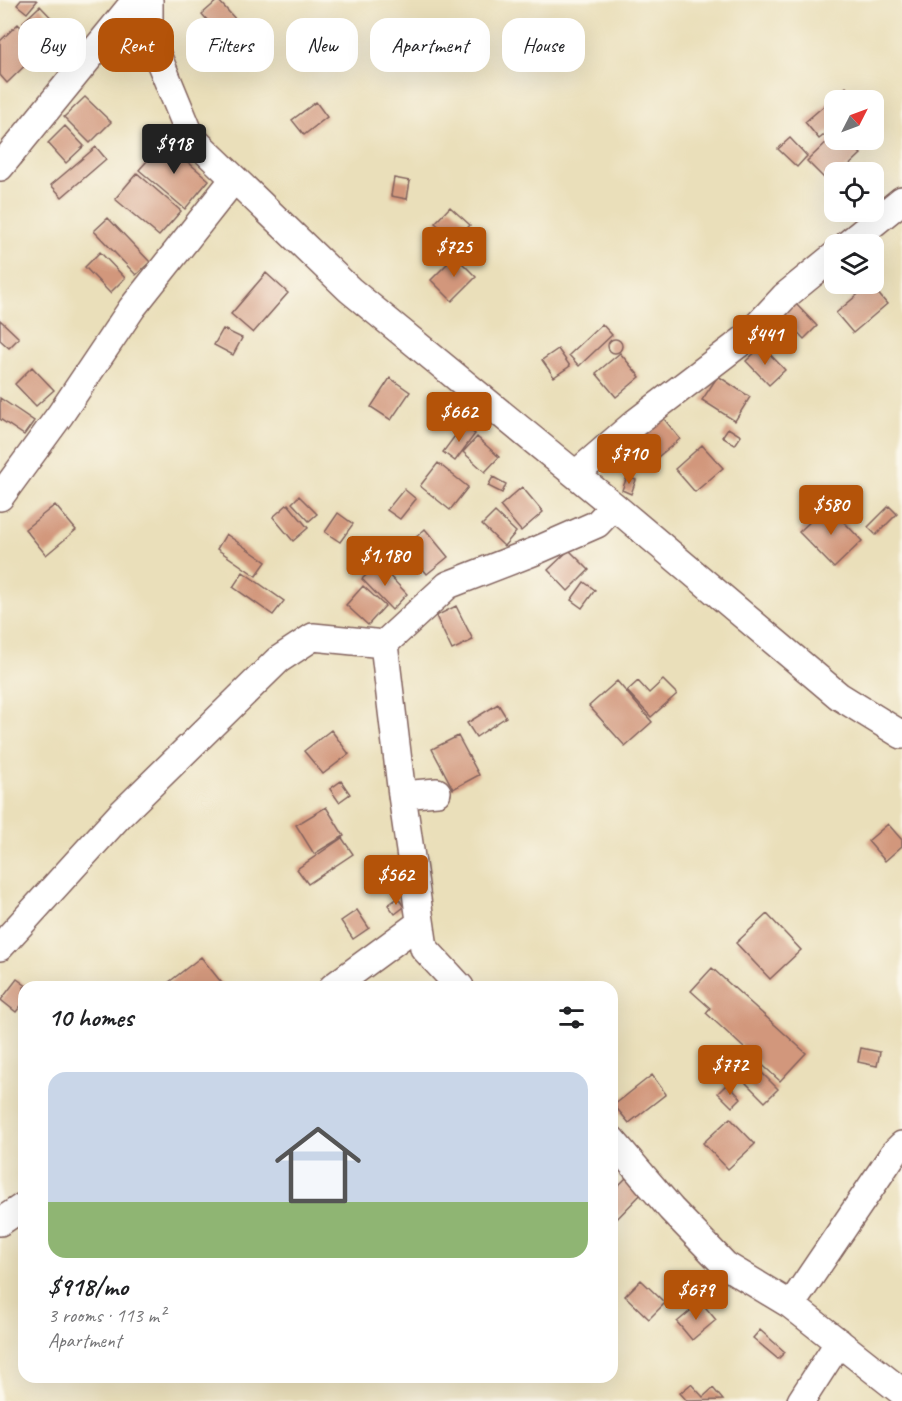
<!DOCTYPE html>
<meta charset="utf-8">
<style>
body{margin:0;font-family:Caveat,sans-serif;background:#f6f6f6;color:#202124;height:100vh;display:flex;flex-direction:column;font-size:22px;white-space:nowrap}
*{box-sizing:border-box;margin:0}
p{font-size:20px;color:#757577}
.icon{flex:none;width:33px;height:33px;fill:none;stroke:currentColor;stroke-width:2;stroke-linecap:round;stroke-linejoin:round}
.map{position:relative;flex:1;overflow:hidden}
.sheet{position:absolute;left:18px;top:981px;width:600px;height:402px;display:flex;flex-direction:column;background:#fff;border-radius:18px;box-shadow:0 6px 24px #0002}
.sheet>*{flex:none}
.hud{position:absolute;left:18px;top:18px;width:600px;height:54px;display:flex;gap:12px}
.needle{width:39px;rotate:48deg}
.controls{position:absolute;left:824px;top:90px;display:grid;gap:12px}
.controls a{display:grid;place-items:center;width:60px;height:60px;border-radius:12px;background:#fff;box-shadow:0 6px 24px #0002;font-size:30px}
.price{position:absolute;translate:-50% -51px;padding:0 14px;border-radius:6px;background:#b45309;color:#fff;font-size:20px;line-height:39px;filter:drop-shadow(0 2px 3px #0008)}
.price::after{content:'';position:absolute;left:50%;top:36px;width:18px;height:14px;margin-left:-9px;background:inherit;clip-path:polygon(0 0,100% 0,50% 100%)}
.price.selected{background:#222;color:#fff}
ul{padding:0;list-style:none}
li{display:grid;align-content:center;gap:12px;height:318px;padding:0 30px}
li+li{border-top:2px solid #e0e0e0}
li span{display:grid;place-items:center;height:186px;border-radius:18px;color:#555}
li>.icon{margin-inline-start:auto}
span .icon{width:108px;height:108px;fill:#fffc;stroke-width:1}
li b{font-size:26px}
h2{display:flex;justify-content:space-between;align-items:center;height:72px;padding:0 30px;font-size:26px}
.chip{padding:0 21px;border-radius:18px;background:#fff;box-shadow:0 6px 24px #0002;font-size:21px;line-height:54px}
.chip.selected{background:#b45309;color:#fff}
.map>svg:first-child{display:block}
.building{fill:#d2977b}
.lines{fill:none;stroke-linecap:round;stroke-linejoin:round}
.street-casing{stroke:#82625d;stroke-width:30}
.street{stroke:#fff;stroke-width:27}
</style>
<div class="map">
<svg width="902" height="1401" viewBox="0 0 902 1401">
<rect width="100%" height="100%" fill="#fbf7ec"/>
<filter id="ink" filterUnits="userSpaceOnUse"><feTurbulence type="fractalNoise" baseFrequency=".0167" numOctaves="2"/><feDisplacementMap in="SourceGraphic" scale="12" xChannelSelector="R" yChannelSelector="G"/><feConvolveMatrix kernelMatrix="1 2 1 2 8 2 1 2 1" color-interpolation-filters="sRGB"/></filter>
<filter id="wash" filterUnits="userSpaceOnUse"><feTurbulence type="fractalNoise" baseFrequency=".008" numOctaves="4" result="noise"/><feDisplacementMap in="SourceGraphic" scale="24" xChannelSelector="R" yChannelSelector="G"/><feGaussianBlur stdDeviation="1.35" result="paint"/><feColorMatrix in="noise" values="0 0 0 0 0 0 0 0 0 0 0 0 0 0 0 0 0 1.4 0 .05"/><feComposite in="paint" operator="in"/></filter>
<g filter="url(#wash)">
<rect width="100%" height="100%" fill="#eadfba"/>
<g id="blocks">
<path class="building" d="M21 0H36L37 1 27 13 17 5Z
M218 0 237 21 220 35 202 14Z
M40 6 63 30 47 46 23 22Z
M18 24 42 49 7 83 0 75V41Z
M846 87 857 100H834V127L819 139 805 122Z
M85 97 111 122 90 143 64 117Z
M316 102 327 117 304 135 292 120Z
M65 126 84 146 66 163 48 143Z
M834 135V140H847L861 154 842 172H834V180L830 184 807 161Z
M790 138 807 156 797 167 778 149Z
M164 142 209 180 185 209 139 170Z
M96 147 106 159 62 197 51 185Z
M137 173 181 211 159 236 115 199Z
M394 178 410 181 407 199 391 196Z
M450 207 470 225 456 241 435 223Z
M108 218 150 262 136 275 94 231Z
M100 252 125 278 110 293 85 267Z
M455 256 476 277 452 301 431 280Z
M266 273 288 293 253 333 231 314Z
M870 284 887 304 853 333 836 313Z
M794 302 817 326 804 339 781 315Z
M0 320 19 338 9 348 0 340Z
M602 324 612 335 579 366 569 355Z
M223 329 242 338 233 355 214 345Z
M608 346a7 7 0 1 1 14 0a7 7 0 1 1-14 0Z
M762 346 785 370 769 385 746 361Z
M558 349 570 366 554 377 542 360Z
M620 353 640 377 616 397 596 373Z
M32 367 54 390 36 406 15 384Z
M718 376 750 397 735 421 702 400Z
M390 378 410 392 391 420 371 407Z
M0 398 34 421 24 435 0 419Z
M661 415 680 439 648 465 629 441Z
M463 425 475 434 455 461 443 452Z
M728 428 741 436 735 445 722 437Z
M477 437 499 457 485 472 463 452Z
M702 445 723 468 695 492 675 469Z
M438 463 468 487 450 510 420 486Z
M493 477 506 484 502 493 488 486Z
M627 477 636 480 631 494 622 490Z
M522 487 543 512 521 531 500 506Z
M404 489 416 499 400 519 387 510Z
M299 496 317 514 309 521 292 503Z
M288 504 308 528 293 541 273 517Z
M55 505 76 530 46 555 25 529Z
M828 505 862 541 834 568 799 532Z
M889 506 897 514 876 535 868 527Z
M495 512 516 532 504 546 482 525Z
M338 513 353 524 340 542 325 532Z
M425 529 448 557 427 574 405 547Z
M226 534 266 562 256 576 217 549Z
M569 550 589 570 568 591 548 570Z
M378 564 407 594 392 610 362 579Z
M243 572 284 601 273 615 233 587Z
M584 582 595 590 582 608 571 600Z
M363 586 385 606 368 625 346 605Z
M456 606 473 640 452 650 436 616Z
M663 680 677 694 651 717 627 691 638 681 649 693Z
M617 681 652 722 625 746 589 706Z
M498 704 506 717 476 737 467 723Z
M331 730 349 754 323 774 304 751Z
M458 736 479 775 453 789 432 749Z
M341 781 350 794 339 802 330 789Z
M326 807 344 836 314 854 296 825Z
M888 824 902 840V846L885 861 868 841Z
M342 838 353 854 308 884 297 869Z
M398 898 404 907 395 914 388 905Z
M357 910 369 928 353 939 341 921Z
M767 914 801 950 770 979 736 943Z
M201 957 225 987H173L169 982Z
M712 968 806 1053 780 1081 706 1013 710 1008 691 991Z
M17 979 28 987H24V1002L16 1012 1 1000Z
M861 1048 880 1052 877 1066 858 1062Z
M758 1069 778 1089 765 1102 745 1082Z
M652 1075 666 1094 629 1123 614 1105Z
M727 1084 741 1098 732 1107 718 1093Z
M730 1118 755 1144 728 1169 703 1143Z
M629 1175 645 1190 612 1224V1192Z
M641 1280 665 1303 649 1319 625 1296Z
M701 1302 716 1320 692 1340 677 1322Z
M760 1330 785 1352 778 1359 753 1338Z
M691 1384 703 1397 713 1388 723 1400 687 1401 680 1393Z"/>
</g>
</g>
<g filter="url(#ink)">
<use href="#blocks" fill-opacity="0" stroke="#82625d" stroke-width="1.5"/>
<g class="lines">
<defs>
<path id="street" d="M149 0V35L191 137 350 290 614 506 839 696 902 735
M0 167 136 0
M848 244 902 200
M576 474 635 423 745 339 785 296 834 256
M0 497 60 415 132 308 234 179
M437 792 402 795 424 948 460 987
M402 795 384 644 448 585 533 552 597 524 614 506
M0 947 120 815 278 660 313 637 384 644
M333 987 420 923
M612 1140 671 1209 725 1265 791 1305 902 1392
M0 1222 24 1206
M791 1305 894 1153 902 1145
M801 1401 839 1342"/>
</defs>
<use href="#street" class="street-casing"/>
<use href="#street" class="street"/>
</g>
</g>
</svg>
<div class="controls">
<a><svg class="needle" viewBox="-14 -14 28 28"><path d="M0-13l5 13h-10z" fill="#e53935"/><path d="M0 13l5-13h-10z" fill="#757577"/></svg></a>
<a><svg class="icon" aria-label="locate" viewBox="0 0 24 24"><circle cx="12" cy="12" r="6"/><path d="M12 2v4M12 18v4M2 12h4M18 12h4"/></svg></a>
<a><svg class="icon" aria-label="layers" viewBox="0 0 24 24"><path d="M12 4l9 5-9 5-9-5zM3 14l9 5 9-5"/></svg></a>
</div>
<b class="price selected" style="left:174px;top:175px">$918</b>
<b class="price" style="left:454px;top:278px">$725</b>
<b class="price" style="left:765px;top:366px">$441</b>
<b class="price" style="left:459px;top:443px">$662</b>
<b class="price" style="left:629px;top:485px">$710</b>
<b class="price" style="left:831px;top:536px">$580</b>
<b class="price" style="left:385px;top:587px">$1,180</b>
<b class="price" style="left:396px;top:906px">$562</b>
<b class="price" style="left:730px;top:1096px">$772</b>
<b class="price" style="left:696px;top:1321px">$679</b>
<div class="hud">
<a class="chip">Buy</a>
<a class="chip selected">Rent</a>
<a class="chip">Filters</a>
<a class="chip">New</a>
<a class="chip">Apartment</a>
<a class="chip">House</a>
</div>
<section class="sheet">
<h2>10 homes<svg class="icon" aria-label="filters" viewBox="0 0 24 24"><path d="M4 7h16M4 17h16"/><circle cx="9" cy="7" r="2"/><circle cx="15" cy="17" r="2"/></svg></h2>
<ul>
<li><span style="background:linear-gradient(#c9d6e8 70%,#8fb573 0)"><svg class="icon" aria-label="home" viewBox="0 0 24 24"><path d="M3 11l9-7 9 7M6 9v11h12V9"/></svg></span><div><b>$918/mo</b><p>3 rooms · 113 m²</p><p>Apartment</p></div></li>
</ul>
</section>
</div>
